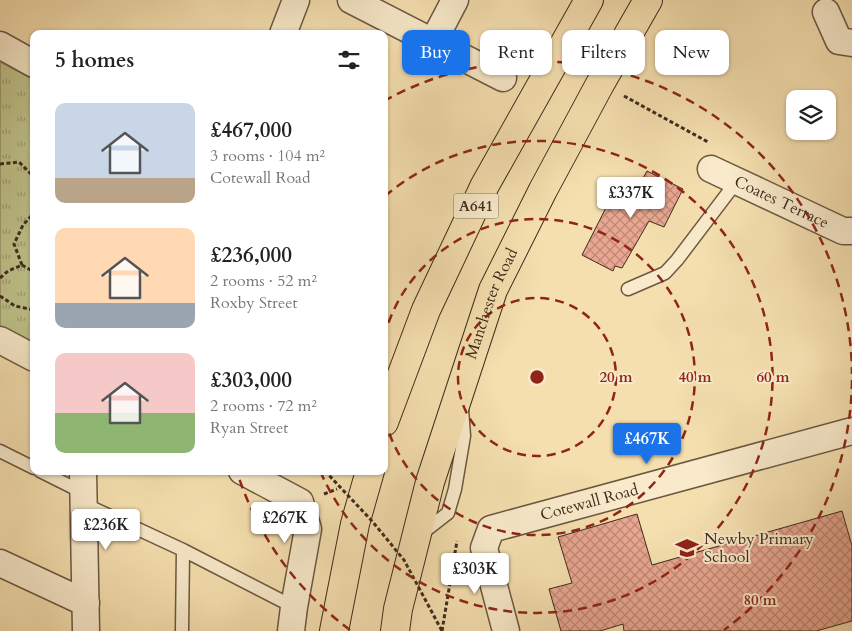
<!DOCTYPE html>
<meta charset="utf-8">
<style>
body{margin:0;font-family:Cardo,serif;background:#f2f2f2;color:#222;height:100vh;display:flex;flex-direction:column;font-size:19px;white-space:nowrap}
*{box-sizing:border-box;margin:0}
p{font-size:16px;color:#767676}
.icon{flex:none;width:28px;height:28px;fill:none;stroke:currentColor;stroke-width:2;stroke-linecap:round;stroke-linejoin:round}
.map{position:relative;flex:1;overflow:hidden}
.drawer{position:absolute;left:30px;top:30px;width:358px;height:445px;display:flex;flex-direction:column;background:#fff;border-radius:10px;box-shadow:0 1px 4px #0004}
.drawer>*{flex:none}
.guide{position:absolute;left:402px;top:30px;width:374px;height:45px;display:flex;gap:10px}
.tools{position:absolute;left:786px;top:90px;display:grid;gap:10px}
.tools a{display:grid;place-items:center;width:50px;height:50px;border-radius:10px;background:#fff;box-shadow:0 1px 4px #0004;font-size:25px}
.price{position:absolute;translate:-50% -42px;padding:0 11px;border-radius:5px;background:#fff;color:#222;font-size:16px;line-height:32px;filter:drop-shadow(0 1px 2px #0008)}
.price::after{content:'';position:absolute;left:50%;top:30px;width:15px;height:11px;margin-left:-8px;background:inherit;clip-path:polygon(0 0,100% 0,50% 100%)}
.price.current{background:#1a73e8;color:#fff}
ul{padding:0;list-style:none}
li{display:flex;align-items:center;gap:15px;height:125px;padding:0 25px}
li span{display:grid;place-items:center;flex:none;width:140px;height:100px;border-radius:10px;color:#555}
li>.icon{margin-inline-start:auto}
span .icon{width:60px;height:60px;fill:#fffc;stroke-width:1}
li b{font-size:21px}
h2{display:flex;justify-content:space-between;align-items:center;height:60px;padding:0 25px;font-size:21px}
.chip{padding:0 18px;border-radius:10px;background:#fff;box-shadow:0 1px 4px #0004;font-size:18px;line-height:45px}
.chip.current{background:#1a73e8;color:#fff}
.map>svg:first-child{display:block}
.grass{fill:url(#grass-tufts);stroke:#7e7652}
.building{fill:url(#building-cross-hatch);stroke:#3f2b1c}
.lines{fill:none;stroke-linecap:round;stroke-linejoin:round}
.service-casing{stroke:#6c5841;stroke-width:15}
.minor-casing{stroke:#6c5841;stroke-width:29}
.primary-casing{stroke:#3f2b1c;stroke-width:30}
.path{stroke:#3f2b1c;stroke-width:3;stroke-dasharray:4 2.5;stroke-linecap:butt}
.service{stroke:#f8eacb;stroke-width:12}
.minor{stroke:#f8eacb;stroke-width:26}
.primary{stroke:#f5dfaf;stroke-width:28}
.path-bridge{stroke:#3f2b1c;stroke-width:3;stroke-dasharray:4 2.5;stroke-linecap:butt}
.ring{fill:none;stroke:#8f2418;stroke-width:2.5;stroke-dasharray:9 6}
.labels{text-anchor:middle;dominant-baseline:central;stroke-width:4;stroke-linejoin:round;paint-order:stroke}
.shield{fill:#f8eacb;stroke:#766450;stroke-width:1}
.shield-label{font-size:15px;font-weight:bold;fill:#3f2b1c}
.street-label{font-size:16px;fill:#3f2b1c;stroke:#f8eacb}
.poi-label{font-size:16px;fill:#3f2b1c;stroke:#f8eacb;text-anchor:start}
.centre{fill:#8f2418;stroke:#f8eacb;stroke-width:2.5}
.ring-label{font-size:15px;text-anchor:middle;font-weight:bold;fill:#8f2418;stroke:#f8eacb;stroke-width:4;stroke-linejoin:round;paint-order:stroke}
</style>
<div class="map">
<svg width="852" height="631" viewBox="0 0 852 631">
<defs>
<pattern id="grass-tufts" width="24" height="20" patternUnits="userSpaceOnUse" patternTransform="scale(1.25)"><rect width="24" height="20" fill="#bec189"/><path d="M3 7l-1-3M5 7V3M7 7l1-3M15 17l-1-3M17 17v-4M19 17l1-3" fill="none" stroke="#9c9d6f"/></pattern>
<pattern id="building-cross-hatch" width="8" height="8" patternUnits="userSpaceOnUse" patternTransform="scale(1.25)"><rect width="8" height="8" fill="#e9a791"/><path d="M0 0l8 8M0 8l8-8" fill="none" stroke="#be8876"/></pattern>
</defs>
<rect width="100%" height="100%" fill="#f5dfaf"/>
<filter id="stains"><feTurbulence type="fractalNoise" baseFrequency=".004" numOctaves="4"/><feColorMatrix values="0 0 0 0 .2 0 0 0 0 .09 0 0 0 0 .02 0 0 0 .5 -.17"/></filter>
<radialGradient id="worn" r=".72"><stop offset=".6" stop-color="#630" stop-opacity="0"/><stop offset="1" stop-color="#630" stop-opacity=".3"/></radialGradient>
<path class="grass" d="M0 62 34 80V358L0 340Z"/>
<path class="building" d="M647 171 683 189 664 227 649 221 622 268 615 266 613 271 582 255 621 178 638 187Z
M842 511 852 546V621L816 631H624L623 624 600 631H561L549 589 572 583 558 537 637 514 652 565Z"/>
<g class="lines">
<defs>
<path id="service" d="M628 289 665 273 677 260 737 181
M0 451 34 468
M40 471 84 493
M84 504 183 550 294 607
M421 534 448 513 455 489 464 436 462 409
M182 631 183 550"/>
<g id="minor">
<path d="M351 0 503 78"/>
<path d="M826 12 839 41 852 43"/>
<path d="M283 34 296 0"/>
<path d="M433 42 455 0"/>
<path d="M0 45 34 64"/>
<path id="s1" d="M711 169 843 231H852"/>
<path d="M0 340 34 358"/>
<path d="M83 471 86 631"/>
<path d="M242 471 300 502 308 529 294 607 291 631"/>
<path d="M0 563 86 603"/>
<path id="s2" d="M506 631 484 548 491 529 852 431"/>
</g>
<g id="primary">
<path d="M384 422 426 310 485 185 589 0"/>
<path d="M334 631 355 524 370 471"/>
<path id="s3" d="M395 631 398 609 430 482 493 290 543 190 600 84 648 0"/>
</g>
</defs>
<use href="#service" class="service-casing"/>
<use href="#minor" class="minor-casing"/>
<use href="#primary" class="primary-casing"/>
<path class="path" d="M624 96 708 142
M0 164 19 162 34 177
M22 265 14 244 23 225 34 213
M22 265 34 272
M0 278 8 271 22 265
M0 296 15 306 34 310
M324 494 337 489
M442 631 457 541"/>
<use href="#service" class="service"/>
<use href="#minor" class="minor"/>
<use href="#primary" class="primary"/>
<path class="path-bridge" d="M325 471 372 521 404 560 442 631"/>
</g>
<g class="ring">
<circle cx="537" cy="377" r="79"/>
<path d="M384 337A158 158 0 1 1 384 417"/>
<path d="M385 196A236 236 0 1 1 321 473"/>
<path d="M852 380A315 315 0 0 1 724 630M350 630A315 315 0 0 1 237 472M384 101A315 315 0 0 1 852 374"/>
</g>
<defs>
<symbol id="school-bare" viewBox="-9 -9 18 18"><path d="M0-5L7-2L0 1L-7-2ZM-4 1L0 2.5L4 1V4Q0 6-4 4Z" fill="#8f2418" stroke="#f8eacb" stroke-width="2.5" paint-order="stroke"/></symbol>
</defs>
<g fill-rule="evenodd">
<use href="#school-bare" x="671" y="532" width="32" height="32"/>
</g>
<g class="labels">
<rect class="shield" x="453.5" y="193.5" width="45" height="25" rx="4"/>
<g class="shield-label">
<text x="476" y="206">A641</text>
</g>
<g class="street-label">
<text stroke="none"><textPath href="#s1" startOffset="78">Coates Terrace</textPath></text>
<text stroke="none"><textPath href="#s3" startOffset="342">Manchester Road</textPath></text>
<text stroke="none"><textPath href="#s2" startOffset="208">Cotewall Road</textPath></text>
</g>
<g class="poi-label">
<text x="704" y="539">Newby Primary<tspan x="704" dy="18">School</tspan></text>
</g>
</g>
<circle cx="537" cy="377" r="8" class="centre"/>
<g class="ring-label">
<text x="616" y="382">20 m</text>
<text x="695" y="382">40 m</text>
<text x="773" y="382">60 m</text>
<text x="760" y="605">80 m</text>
</g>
<rect width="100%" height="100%" filter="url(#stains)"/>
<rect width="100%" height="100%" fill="url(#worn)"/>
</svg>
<div class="tools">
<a><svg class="icon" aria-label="layers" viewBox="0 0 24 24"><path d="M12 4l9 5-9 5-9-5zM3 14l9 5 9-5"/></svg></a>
</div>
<b class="price" style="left:631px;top:219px">£337K</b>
<b class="price current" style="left:647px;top:465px">£467K</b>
<b class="price" style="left:285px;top:544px">£267K</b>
<b class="price" style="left:106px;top:551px">£236K</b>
<b class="price" style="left:475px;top:595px">£303K</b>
<div class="guide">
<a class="chip current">Buy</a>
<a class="chip">Rent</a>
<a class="chip">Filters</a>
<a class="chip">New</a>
</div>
<section class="drawer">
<h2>5 homes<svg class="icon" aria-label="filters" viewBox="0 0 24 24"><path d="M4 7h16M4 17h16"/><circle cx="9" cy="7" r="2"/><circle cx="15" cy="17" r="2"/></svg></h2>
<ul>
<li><span style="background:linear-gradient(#c9d6e8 75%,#b9a48a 0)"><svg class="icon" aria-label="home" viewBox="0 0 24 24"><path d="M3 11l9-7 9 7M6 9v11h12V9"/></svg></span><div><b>£467,000</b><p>3 rooms · 104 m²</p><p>Cotewall Road</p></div></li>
<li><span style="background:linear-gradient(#ffd9b3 75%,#9aa5b1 0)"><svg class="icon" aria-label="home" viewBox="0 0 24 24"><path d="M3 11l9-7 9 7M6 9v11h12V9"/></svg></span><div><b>£236,000</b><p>2 rooms · 52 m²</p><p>Roxby Street</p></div></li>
<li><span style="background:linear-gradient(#f6c9c9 60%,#8fb573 0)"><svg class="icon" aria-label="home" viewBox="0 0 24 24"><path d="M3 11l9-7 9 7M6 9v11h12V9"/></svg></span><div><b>£303,000</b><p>2 rooms · 72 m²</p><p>Ryan Street</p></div></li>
</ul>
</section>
</div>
